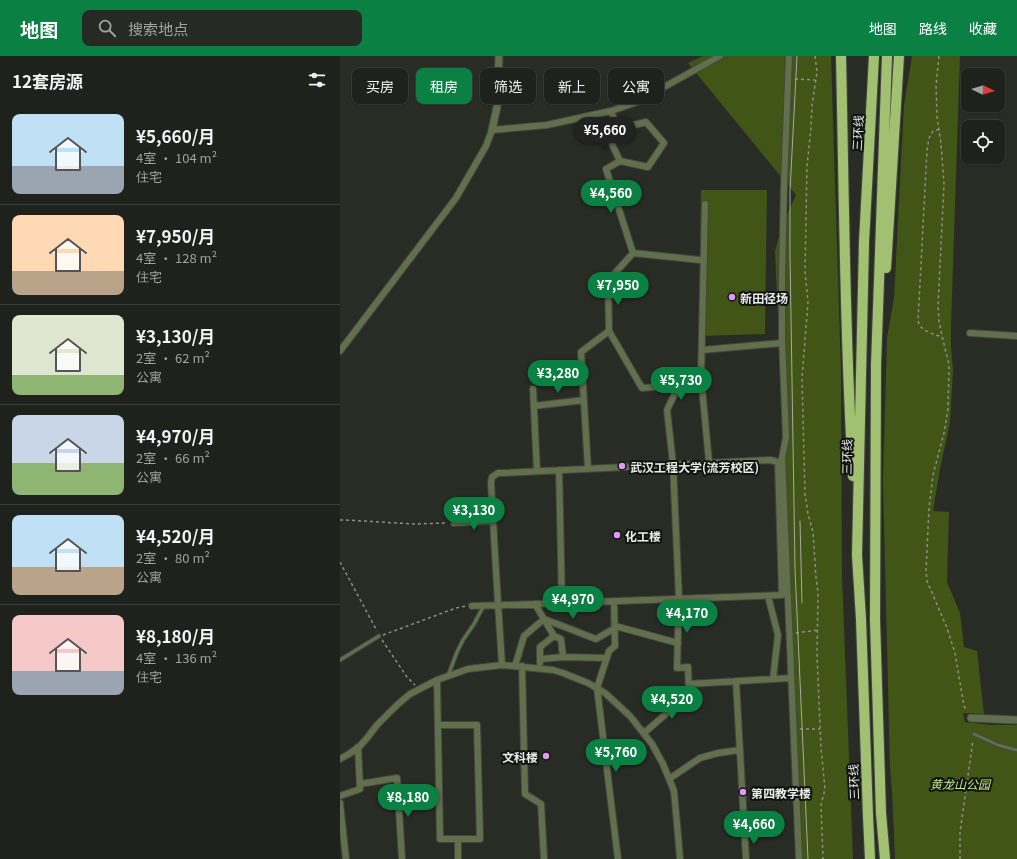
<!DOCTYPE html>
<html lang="zh">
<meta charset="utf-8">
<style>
body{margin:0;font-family:Georgia,"Noto Sans SC",serif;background:#272925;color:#f1f3f6;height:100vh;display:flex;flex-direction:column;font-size:15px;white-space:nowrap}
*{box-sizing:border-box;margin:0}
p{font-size:13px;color:#a1a3a3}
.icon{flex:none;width:22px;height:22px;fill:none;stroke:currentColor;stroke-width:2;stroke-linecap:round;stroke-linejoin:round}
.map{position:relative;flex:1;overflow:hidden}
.side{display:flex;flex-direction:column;background:#1f211c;width:340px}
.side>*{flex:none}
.guide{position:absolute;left:12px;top:12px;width:380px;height:36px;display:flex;gap:8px}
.needle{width:26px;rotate:95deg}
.controls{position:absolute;left:621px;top:12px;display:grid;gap:8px}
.controls a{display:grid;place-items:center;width:44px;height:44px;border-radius:8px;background:#1f211c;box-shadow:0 1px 3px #0004,0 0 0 1px #3c3e3b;font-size:20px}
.price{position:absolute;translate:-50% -34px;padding:0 9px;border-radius:14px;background:#0b8043;color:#fff;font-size:13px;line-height:26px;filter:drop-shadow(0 1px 2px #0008)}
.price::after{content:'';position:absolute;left:50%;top:24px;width:12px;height:9px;margin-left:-6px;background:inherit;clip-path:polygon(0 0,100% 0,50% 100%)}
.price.current{background:#222;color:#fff}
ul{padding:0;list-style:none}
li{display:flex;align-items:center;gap:12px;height:100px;padding:0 12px}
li+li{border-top:1px solid #3c3e3b}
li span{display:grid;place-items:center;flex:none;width:112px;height:80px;border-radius:8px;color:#555}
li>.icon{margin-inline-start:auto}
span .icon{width:48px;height:48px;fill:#fffc;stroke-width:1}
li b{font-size:17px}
h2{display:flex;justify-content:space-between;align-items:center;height:48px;padding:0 12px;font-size:17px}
.tag{padding:0 14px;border-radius:8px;background:#1f211c;box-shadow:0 1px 3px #0004,0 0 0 1px #3c3e3b;font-size:14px;line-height:36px}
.tag.current{background:#0b8043;color:#fff}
header{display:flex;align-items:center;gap:24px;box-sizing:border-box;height:56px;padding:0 20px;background:#0b8043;color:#fff}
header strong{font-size:19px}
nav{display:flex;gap:22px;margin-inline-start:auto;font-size:14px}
.search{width:280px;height:36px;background:#272925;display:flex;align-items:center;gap:10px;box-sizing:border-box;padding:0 14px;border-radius:8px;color:#a1a3a3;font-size:15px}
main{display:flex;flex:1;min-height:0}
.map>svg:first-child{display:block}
.green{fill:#405516}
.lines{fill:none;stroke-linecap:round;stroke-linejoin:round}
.service-casing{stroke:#444740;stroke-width:5}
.minor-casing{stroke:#444740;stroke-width:8}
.tertiary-casing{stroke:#444740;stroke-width:9}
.trunk-casing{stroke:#444740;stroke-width:12}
.path{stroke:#8d8f89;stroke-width:1.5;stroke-dasharray:3 3;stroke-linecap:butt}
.service{stroke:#616f4d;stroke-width:3}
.minor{stroke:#616f4d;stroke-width:6}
.tertiary{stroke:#616f4d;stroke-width:7}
.trunk{stroke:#a2c071;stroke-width:10}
.tram{stroke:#a8aaa4;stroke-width:1}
.poi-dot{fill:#dd99f4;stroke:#121311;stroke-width:1.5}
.labels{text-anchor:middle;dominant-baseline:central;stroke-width:4;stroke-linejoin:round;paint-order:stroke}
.street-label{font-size:12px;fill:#eaece7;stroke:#121311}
.poi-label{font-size:12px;font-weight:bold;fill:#eaece7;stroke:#121311;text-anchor:start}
.park-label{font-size:12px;font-style:italic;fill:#c4ee7c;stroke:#121311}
</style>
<header>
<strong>地图</strong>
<div class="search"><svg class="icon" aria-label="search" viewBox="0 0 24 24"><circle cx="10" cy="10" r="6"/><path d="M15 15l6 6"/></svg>搜索地点</div>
<nav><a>地图</a><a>路线</a><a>收藏</a></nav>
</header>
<main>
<section class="side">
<h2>12套房源<svg class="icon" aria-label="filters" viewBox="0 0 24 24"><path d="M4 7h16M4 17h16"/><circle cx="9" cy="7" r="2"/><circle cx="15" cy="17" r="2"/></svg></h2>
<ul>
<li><span style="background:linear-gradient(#bfe0f5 65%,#9aa5b1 0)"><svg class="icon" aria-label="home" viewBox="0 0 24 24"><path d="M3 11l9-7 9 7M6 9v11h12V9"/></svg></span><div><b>¥5,660/月</b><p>4室 · 104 m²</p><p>住宅</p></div></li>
<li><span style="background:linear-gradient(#ffd9b3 70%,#b9a48a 0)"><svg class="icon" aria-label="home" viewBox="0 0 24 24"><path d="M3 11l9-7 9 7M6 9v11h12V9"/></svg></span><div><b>¥7,950/月</b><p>4室 · 128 m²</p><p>住宅</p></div></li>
<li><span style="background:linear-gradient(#dfe7d0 75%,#8fb573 0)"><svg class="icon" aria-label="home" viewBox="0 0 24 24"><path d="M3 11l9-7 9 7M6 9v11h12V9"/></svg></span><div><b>¥3,130/月</b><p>2室 · 62 m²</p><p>公寓</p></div></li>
<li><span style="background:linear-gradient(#c9d6e8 60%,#8fb573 0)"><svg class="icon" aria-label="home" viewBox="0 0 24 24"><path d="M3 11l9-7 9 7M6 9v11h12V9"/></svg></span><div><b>¥4,970/月</b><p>2室 · 66 m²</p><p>公寓</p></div></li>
<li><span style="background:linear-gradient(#bfe0f5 65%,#b9a48a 0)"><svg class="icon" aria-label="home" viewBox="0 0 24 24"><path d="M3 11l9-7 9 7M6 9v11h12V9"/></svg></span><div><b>¥4,520/月</b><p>2室 · 80 m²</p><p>公寓</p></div></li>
<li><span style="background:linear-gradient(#f6c9c9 70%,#9aa5b1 0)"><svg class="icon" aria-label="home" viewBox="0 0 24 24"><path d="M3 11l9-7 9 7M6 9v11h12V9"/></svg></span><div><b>¥8,180/月</b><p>4室 · 136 m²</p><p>住宅</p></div></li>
</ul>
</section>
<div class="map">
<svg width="677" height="803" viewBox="0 0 677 803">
<rect width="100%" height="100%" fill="#292c25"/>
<path class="green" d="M363 0H491L501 317 502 520 513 803H462L444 396 435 195 442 170 456 139 348 7Z
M572 0H620L611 269V291L613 314 610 366 600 413 593 455 609 456 607 526 620 557 624 591 637 595 644 658 623 657 625 666 650 669H677V803H555L552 735 550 713 543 424 547 282 554 242 564 49Z
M361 134H427L425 278 359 280Z"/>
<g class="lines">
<defs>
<path id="service" d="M0 604 39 580
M108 620 117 596 123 584 134 568 144 549
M634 678 658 689 677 694"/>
<path id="minor" d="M449 0 444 129 442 220V283L446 381 442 402 459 803
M271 55 278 73
M280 105 267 78 278 73 306 66 324 87 308 111 280 105 266 113 293 197
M365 148 361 321 369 406
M293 197 268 225 269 275 302 332 339 329 361 321
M293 197 360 204
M630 277 677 280
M362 294 442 287
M0 295 116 142 146 90 152 74 207 69 271 55 297 46 380 0
M193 333 197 415
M194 350 244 344
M248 413 241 296 269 275
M219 414 222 547
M114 467 153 465
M428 540 438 579 433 623
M274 545 275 590 269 595 257 632 278 803
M195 548 214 580 221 583 223 601
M132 550C143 549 154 550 165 549L442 539 438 406 430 404 163 417H158L152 421 151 426C154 487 158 548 162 609
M275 570 338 587
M201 603 223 601 267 602
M200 607V591L214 580
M175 610 184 580 204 563 256 583 275 572
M182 610 185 738 201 748 204 803
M97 624 100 783H140L137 669H98
M396 625 406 803
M349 628 451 622
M304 677 349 638 348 611 337 612 339 543 333 408 327 354 339 329
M0 703 9 698 20 690 27 682 37 669 57 649 70 638 97 624 128 613 162 609 213 614 223 617 248 627 265 637 290 660 312 688 323 708 334 735 338 779 340 803
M329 723 360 702 378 697 400 694
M20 728 57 722 62 803
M0 740 20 733 18 691
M0 747 6 803
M118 784V803"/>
<path id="tertiary" d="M152 74 157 51 159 0
M631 662 677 664"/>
<path id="trunk" d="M501 0C504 140 505 280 513 420
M546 212 559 0
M530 803 528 760 521 563 517 499 524 186 534 0
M545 803 541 757 535 564 536 309 547 0"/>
</defs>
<use href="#service" class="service-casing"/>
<use href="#minor" class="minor-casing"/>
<use href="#tertiary" class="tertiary-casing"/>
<use href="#trunk" class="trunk-casing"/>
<path class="path" d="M475 0 477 16 472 49 471 72 467 110 465 216 468 246 462 322 465 438 468 458 473 476 476 521 478 537 477 599 481 692 485 733 481 749 483 803
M599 0 596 30 597 60 601 88 604 128 598 250 599 265 602 280 609 309 608 353 604 377 593 419 589 452 586 515 587 525 607 572 615 597 624 650 627 655
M455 23 475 24
M599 73 593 75 589 82 587 94 578 265C578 266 581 271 581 271 586 276 596 280 602 280
M0 464H6L74 468 108 467
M0 506 37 575
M456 577 478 574
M43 579 116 552 126 550
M42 584 67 621 75 629
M460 673H480
M620 803V776L633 684"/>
<use href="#service" class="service"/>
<use href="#minor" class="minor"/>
<use href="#tertiary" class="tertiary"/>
<use href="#trunk" class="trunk"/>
<path class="tram" d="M457 0 450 135V198L455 513 468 803
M460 465 462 547"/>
</g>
<g class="poi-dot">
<circle cx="392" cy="241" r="4"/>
<circle cx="282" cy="410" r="4"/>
<circle cx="277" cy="479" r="4"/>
<circle cx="206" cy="700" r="4"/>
<circle cx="403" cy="736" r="4"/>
</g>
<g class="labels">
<g class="street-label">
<text transform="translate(517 77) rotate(-87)">三环线</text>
<text transform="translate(506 401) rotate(-89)">三环线</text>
<text transform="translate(513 726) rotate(-92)">三环线</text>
</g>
<g class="poi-label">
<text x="400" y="241">新田径场</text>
<text x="290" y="410">武汉工程大学(流芳校区)</text>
<text x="285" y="479">化工楼</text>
<text x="198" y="700" text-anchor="end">文科楼</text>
<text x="411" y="736">第四教学楼</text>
</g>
<g class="park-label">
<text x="620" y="727">黄龙山公园</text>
</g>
</g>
</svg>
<div class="controls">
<a><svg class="needle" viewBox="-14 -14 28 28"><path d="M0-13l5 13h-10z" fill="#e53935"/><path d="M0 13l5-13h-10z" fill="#a1a3a3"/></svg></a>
<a><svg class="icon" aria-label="locate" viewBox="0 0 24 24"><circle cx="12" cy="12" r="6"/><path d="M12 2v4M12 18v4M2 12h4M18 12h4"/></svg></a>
</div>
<b class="price current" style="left:265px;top:95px">¥5,660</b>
<b class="price" style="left:271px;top:158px">¥4,560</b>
<b class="price" style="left:278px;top:250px">¥7,950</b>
<b class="price" style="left:218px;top:338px">¥3,280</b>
<b class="price" style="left:341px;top:345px">¥5,730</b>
<b class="price" style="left:134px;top:475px">¥3,130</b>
<b class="price" style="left:233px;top:564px">¥4,970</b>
<b class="price" style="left:347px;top:578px">¥4,170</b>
<b class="price" style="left:332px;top:664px">¥4,520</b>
<b class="price" style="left:276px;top:717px">¥5,760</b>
<b class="price" style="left:68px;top:762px">¥8,180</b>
<b class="price" style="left:414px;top:789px">¥4,660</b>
<div class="guide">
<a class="tag">买房</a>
<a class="tag current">租房</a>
<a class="tag">筛选</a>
<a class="tag">新上</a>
<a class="tag">公寓</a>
</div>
</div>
</main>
